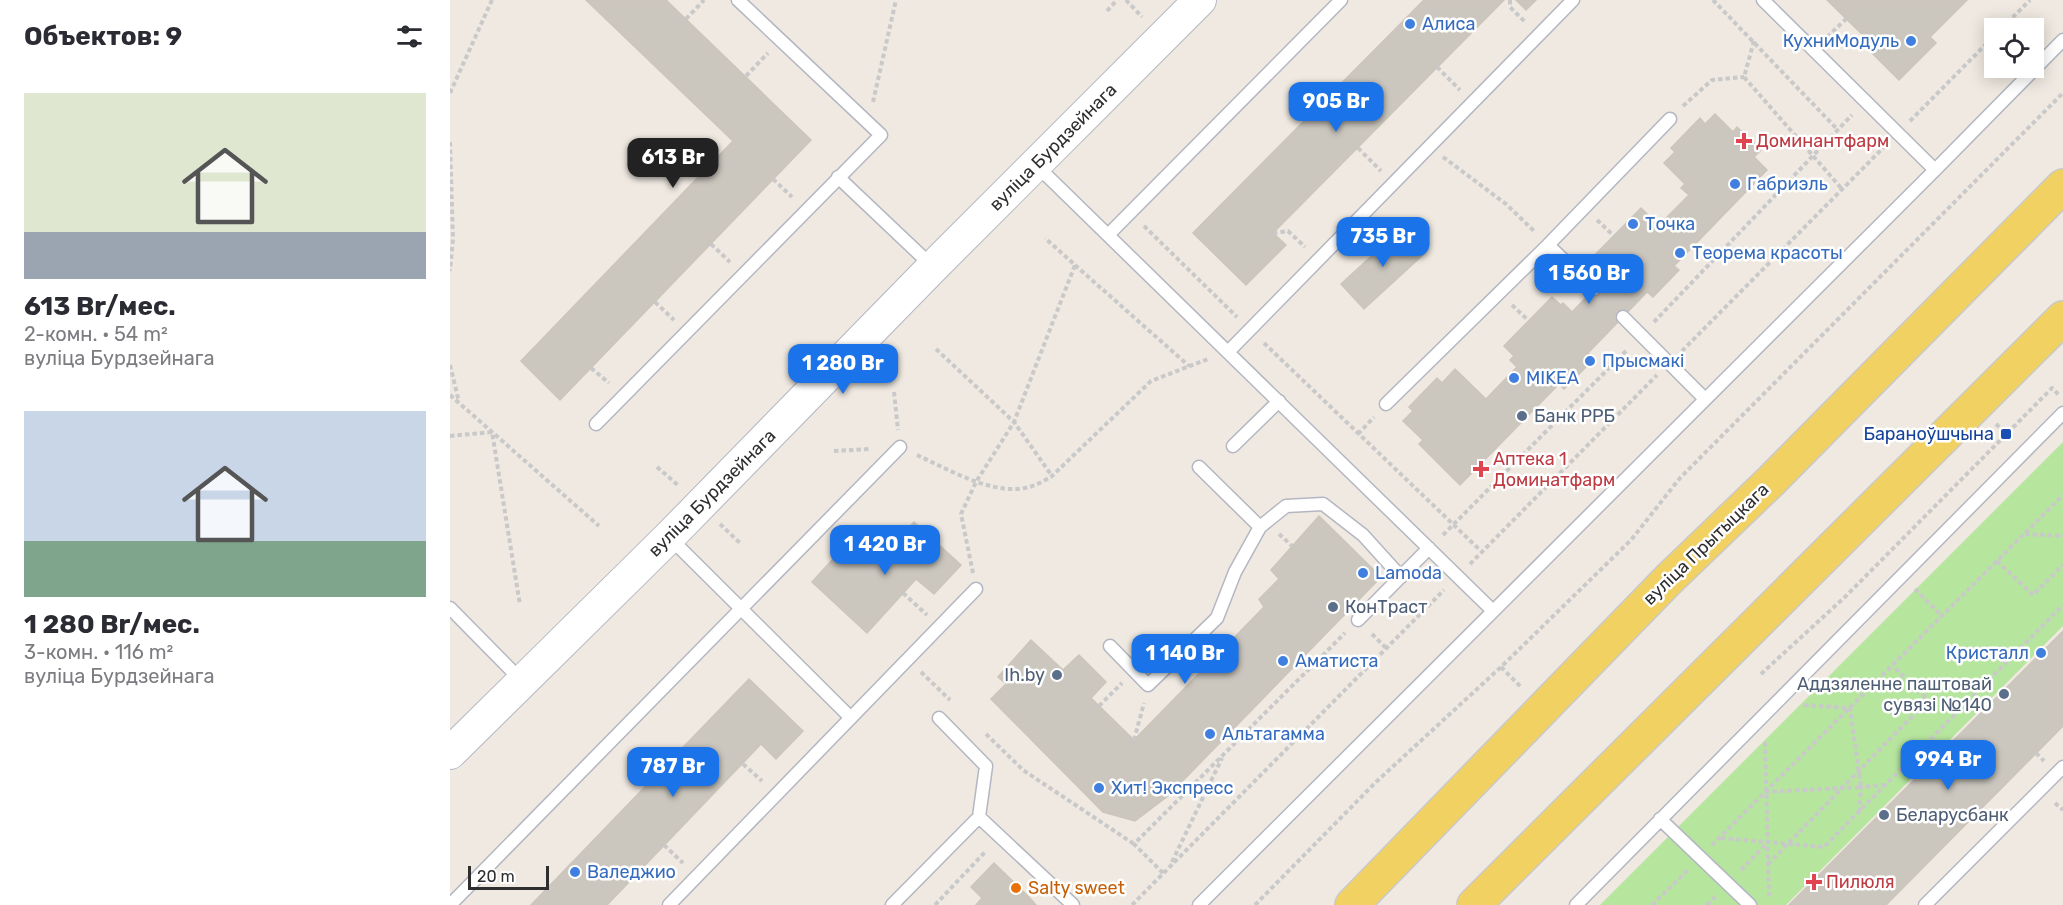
<!DOCTYPE html>
<html lang="ru">
<meta charset="utf-8">
<style>
body{margin:0;font-family:Rubik,sans-serif;background:#f7f7f7;color:#2b2b33;height:100vh;display:flex;flex-direction:column;font-size:22px;white-space:nowrap}
*{box-sizing:border-box;margin:0}
p{font-size:20px;color:#7c7c81}
.icon{flex:none;width:33px;height:33px;fill:none;stroke:currentColor;stroke-width:2;stroke-linecap:round;stroke-linejoin:round}
.map{position:relative;flex:1;overflow:hidden}
.drawer{display:flex;flex-direction:column;background:#fff;width:450px}
.drawer>*{flex:none}
.tools{position:absolute;left:1534px;top:18px;display:grid;gap:12px}
.tools a{display:grid;place-items:center;width:60px;height:60px;border-radius:0px;background:#fff;box-shadow:0 3px 15px #0003;font-size:30px}
.scale{position:absolute;left:18px;bottom:15px;width:81px;box-sizing:border-box;padding-left:6px;border:3px solid #2e2e2e;border-top:0;font-size:16px;line-height:21px;white-space:nowrap;color:#2e2e2e;-webkit-text-stroke:4px #fff;paint-order:stroke}
.price{position:absolute;translate:-50% -51px;padding:0 14px;border-radius:12px;background:#1a73e8;color:#fff;font-size:20px;line-height:39px;filter:drop-shadow(0 2px 3px #0008)}
.price::after{content:'';position:absolute;left:50%;top:36px;width:18px;height:14px;margin-left:-9px;background:inherit;clip-path:polygon(0 0,100% 0,50% 100%)}
.price.current{background:#222;color:#fff}
ul{padding:0;list-style:none}
li{display:grid;align-content:center;gap:12px;height:318px;padding:0 24px}
li span{display:grid;place-items:center;height:186px;border-radius:0px;color:#555}
li>.icon{margin-inline-start:auto}
span .icon{width:108px;height:108px;fill:#fffc;stroke-width:1}
li b{font-size:26px}
h2{display:flex;justify-content:space-between;align-items:center;height:72px;padding:0 24px;font-size:26px}
main{display:flex;flex:1;min-height:0}
.map>svg:first-child{display:block}
.green{fill:#b6e59e}
.building{fill:#cbc7bf;stroke:#cbc5ba;stroke-width:1.5}
.lines{fill:none;stroke-linecap:round;stroke-linejoin:round}
.service-casing{stroke:#b4b7c1;stroke-width:15}
.tertiary-casing{stroke:#b4b7c1;stroke-width:34}
.primary-casing{stroke:#c9c9c9;stroke-width:36}
.path{stroke:#c9c9c9;stroke-width:4;stroke-dasharray:4.5 3;stroke-linecap:butt}
.service{stroke:#fff;stroke-width:12}
.tertiary{stroke:#fff;stroke-width:32}
.primary{stroke:#f2d163;stroke-width:33}
.shop-dot{fill:#3f7fe0;stroke:#fff;stroke-width:2}
.health-dot{fill:#e0444e;stroke:#fff;stroke-width:2}
.service-dot{fill:#5c6f8a;stroke:#fff;stroke-width:2}
.transit-dot{fill:#1a4fb4;stroke:#fff;stroke-width:2}
.food-dot{fill:#e8710a;stroke:#fff;stroke-width:2}
.labels{text-anchor:middle;dominant-baseline:central;stroke-width:5;stroke-linejoin:round;paint-order:stroke}
.shop-label{font-size:18px;fill:#366cbe;stroke:#fff;text-anchor:start}
.health-label{font-size:18px;fill:#be3a42;stroke:#fff;text-anchor:start}
.street-label{font-size:18px;fill:#2e2e2e;stroke:#fff}
.service-label{font-size:18px;fill:#4e5e75;stroke:#fff;text-anchor:start}
.transit-label{font-size:18px;fill:#164399;stroke:#fff;text-anchor:end}
.food-label{font-size:18px;fill:#c56008;stroke:#fff;text-anchor:start}
</style>
<main>
<section class="drawer">
<h2>Объектов: 9<svg class="icon" aria-label="filters" viewBox="0 0 24 24"><path d="M4 7h16M4 17h16"/><circle cx="9" cy="7" r="2"/><circle cx="15" cy="17" r="2"/></svg></h2>
<ul>
<li><span style="background:linear-gradient(#dfe7d0 75%,#9aa5b1 0)"><svg class="icon" aria-label="home" viewBox="0 0 24 24"><path d="M3 11l9-7 9 7M6 9v11h12V9"/></svg></span><div><b>613 Br/мес.</b><p>2-комн. · 54 m²</p><p>вуліца Бурдзейнага</p></div></li>
<li><span style="background:linear-gradient(#c9d6e8 70%,#7fa58c 0)"><svg class="icon" aria-label="home" viewBox="0 0 24 24"><path d="M3 11l9-7 9 7M6 9v11h12V9"/></svg></span><div><b>1 280 Br/мес.</b><p>3-комн. · 116 m²</p><p>вуліца Бурдзейнага</p></div></li>
</ul>
</section>
<div class="map">
<svg width="1613" height="905" viewBox="0 0 1613 905">
<rect width="100%" height="100%" fill="#efe9e1"/>
<path class="green" d="M1613 442V626L1336 905H1150Z"/>
<path class="building" d="M136 0H216L361 140 110 400 71 361 283 141Z
M974 0H1054L823 233 836 245 796 285 743 233Z
M1066 0H1086L1076 10Z
M1377 0H1517L1480 37 1486 43 1449 80 1416 47 1421 43Z
M1265 114 1283 132 1287 127 1311 150 1304 157 1317 170 1224 266 1229 270 1203 297 1197 292 1138 353 1144 359 1114 389 1109 384 1010 485 969 444 973 440 953 421 963 411 959 407 987 378 992 383 1005 369 1036 399 1067 367 1060 360 1064 356 1054 346 1102 297 1111 305 1113 303 1122 312 1153 280 1145 272 1148 269 1139 261 1191 208 1200 217 1203 215 1211 223 1239 195 1231 188 1235 184 1214 163 1225 152 1221 148 1250 118 1255 124Z
M952 228 975 253 914 309 891 284Z
M869 516 931 577 718 796 685 821 653 812 541 699 556 684 548 677 581 640 613 670 629 655 656 682 641 698 684 740 814 607 809 599 829 579 821 570Z
M464 522 511 565 484 594 466 579 417 633 362 582 392 549 431 558Z
M1613 631V726L1436 905H1339Z
M299 679 353 731 326 759 311 744 157 905H81Z
M544 863 579 897 586 905H526L532 898 521 887Z"/>
<g class="lines">
<defs>
<path id="service" d="M1313 0 1485 170
M586 165 1043 611
M388 177 483 267
M658 235 891 0
M1098 245 1144 289
M1173 317 1255 399
M778 352 1123 0
M936 404 1098 245 1220 119
M146 424 431 135 288 0
M783 446 829 401
M749 467 810 527
M220 538 401 718
M0 608 72 681
M908 620 979 548
M660 646 698 685 767 618 785 572 810 527 836 506 873 504 913 535 951 577
M529 817 623 905
M1210 819 1300 905
M0 905 450 447
M219 905 526 589
M442 905 529 817 536 766 489 718
M749 905 1485 170 1613 40
M1126 905 1613 413
M1475 905 1613 767"/>
<path id="tertiary" d="M0 753 219 537 483 267 750 0"/>
<path id="primary" d="M902 905 1219 579 1321 481 1613 186
M1024 905 1613 318"/>
</defs>
<use href="#service" class="service-casing"/>
<use href="#tertiary" class="tertiary-casing"/>
<use href="#primary" class="primary-casing"/>
<path class="path" d="M676 0 692 17
M1060 0V7L1076 23
M1263 0 1388 130
M657 11 667 0
M236 19 254 0
M1552 28 1580 0
M1377 37 1396 19
M1304 41 1294 77 1392 189
M987 67 1010 90
M296 76 318 53
M0 93 42 0
M423 102 446 0
M1233 106 1262 80 1294 77
M1460 121 1545 35
M0 142 3 239 0 271
M908 148 931 171
M993 157 1056 204 1085 232
M323 179 342 197
M1147 220 1164 236
M694 226 787 317
M823 233 838 231 855 247
M261 244 280 262
M625 265 739 366
M205 302 224 320
M1062 305 1079 321
M1204 322 1402 115
M814 343 1032 552
M486 349 564 422 602 476
M1232 351 1436 145
M0 365 9 402
M141 368 159 383
M444 392 448 430
M0 395 149 526
M1546 424 1556 434
M908 434 924 417
M0 436 42 432 70 605
M384 451 419 449
M467 455C500 470 549 500 585 485 591 483 597 479 602 476L701 381 758 359
M207 467 229 486
M270 524 290 543
M829 534 842 546
M1575 534 1613 536
M993 535 1178 349
M1547 561 1583 595 1613 565
M1020 564 1207 375
M523 573 511 514 526 482 564 422 625 265 595 238
M1465 589 1492 616
M453 593 477 615
M922 634 936 648
M1051 667 1072 688
M471 672 500 700
M1311 674 1396 596 1602 388 1610 396
M649 706 672 683
M536 734 573 770 684 844
M684 740 694 703
M1315 742 1319 897
M1586 753 1594 761
M293 764 312 781
M1315 792 1411 787 1400 708 1352 705
M1605 803 1613 810
M1409 812 1411 787 1435 785
M1271 838 1374 847 1613 605
M214 845 233 863
M1262 845 1613 495
M722 862 772 758
M1318 864 1478 700 1443 666
M1291 870 1317 843
M713 873 684 844 895 633
M485 905 536 851
M682 905 994 590
M805 905 926 782 1051 667 1181 540 1230 478 1613 93
M1202 905 1238 870
M1257 905 1265 897"/>
<use href="#service" class="service"/>
<use href="#tertiary" class="tertiary"/>
<use href="#primary" class="primary"/>
</g>
<g class="shop-dot">
<circle cx="960" cy="24" r="6"/>
<circle cx="1461" cy="41" r="6"/>
<circle cx="1285" cy="184" r="6"/>
<circle cx="1183" cy="224" r="6"/>
<circle cx="1230" cy="253" r="6"/>
<circle cx="1140" cy="361" r="6"/>
<circle cx="1064" cy="378" r="6"/>
<circle cx="913" cy="573" r="6"/>
<circle cx="1591" cy="653" r="6"/>
<circle cx="833" cy="661" r="6"/>
<circle cx="760" cy="734" r="6"/>
<circle cx="649" cy="788" r="6"/>
<circle cx="125" cy="872" r="6"/>
</g>
<g class="health-dot">
<path d="M1291 132h6v6h6v6h-6v6h-6v-6h-6v-6h6z"/>
<path d="M1028 460h6v6h6v6h-6v6h-6v-6h-6v-6h6z"/>
<path d="M1361 873h6v6h6v6h-6v6h-6v-6h-6v-6h6z"/>
</g>
<g class="service-dot">
<circle cx="1072" cy="416" r="6"/>
<circle cx="883" cy="607" r="6"/>
<circle cx="607" cy="675" r="6"/>
<circle cx="1554" cy="694" r="6"/>
<circle cx="1434" cy="815" r="6"/>
</g>
<rect class="transit-dot" x="1550" y="428" width="12" height="12" rx="3"/>
<circle class="food-dot" cx="566" cy="888" r="6"/>
<g class="labels">
<g class="shop-label">
<text x="972" y="24">Алиса</text>
<text x="1449" y="41" text-anchor="end">КухниМодуль</text>
<text x="1297" y="184">Габриэль</text>
<text x="1195" y="224">Точка</text>
<text x="1242" y="253">Теорема красоты</text>
<text x="1152" y="361">Прысмакі</text>
<text x="1076" y="378">MIKEA</text>
<text x="925" y="573">Lamoda</text>
<text x="1579" y="653" text-anchor="end">Кристалл</text>
<text x="845" y="661">Аматиста</text>
<text x="772" y="734">Альтагамма</text>
<text x="661" y="788">Хит! Экспресс</text>
<text x="137" y="872">Валеджио</text>
</g>
<g class="health-label">
<text x="1306" y="141">Доминантфарм</text>
<text x="1043" y="459">Аптека 1<tspan x="1043" dy="21">Доминатфарм</tspan></text>
<text x="1376" y="882">Пилюля</text>
</g>
<g class="street-label">
<text transform="translate(603 147) rotate(-45)">вуліца Бурдзейнага</text>
<text transform="translate(262 493) rotate(-45)">вуліца Бурдзейнага</text>
<text transform="translate(1256 544) rotate(-44)">вуліца Прытыцкага</text>
</g>
<g class="service-label">
<text x="1084" y="416">Банк РРБ</text>
<text x="895" y="607">КонТраст</text>
<text x="595" y="675" text-anchor="end">Ih.by</text>
<text x="1542" y="684" text-anchor="end">Аддзяленне паштовай<tspan x="1542" dy="21">сувязі №140</tspan></text>
<text x="1446" y="815">Беларусбанк</text>
</g>
<g class="transit-label">
<text x="1544" y="434">Бараноўшчына</text>
</g>
<g class="food-label">
<text x="578" y="888">Salty sweet</text>
</g>
</g>
</svg>
<div class="tools">
<a><svg class="icon" aria-label="locate" viewBox="0 0 24 24"><circle cx="12" cy="12" r="6"/><path d="M12 2v4M12 18v4M2 12h4M18 12h4"/></svg></a>
</div>
<div class="scale">20 m</div>
<b class="price" style="left:886px;top:133px">905 Br</b>
<b class="price current" style="left:223px;top:189px">613 Br</b>
<b class="price" style="left:933px;top:268px">735 Br</b>
<b class="price" style="left:1139px;top:305px">1 560 Br</b>
<b class="price" style="left:393px;top:395px">1 280 Br</b>
<b class="price" style="left:435px;top:576px">1 420 Br</b>
<b class="price" style="left:735px;top:685px">1 140 Br</b>
<b class="price" style="left:1498px;top:791px">994 Br</b>
<b class="price" style="left:223px;top:798px">787 Br</b>
</div>
</main>
